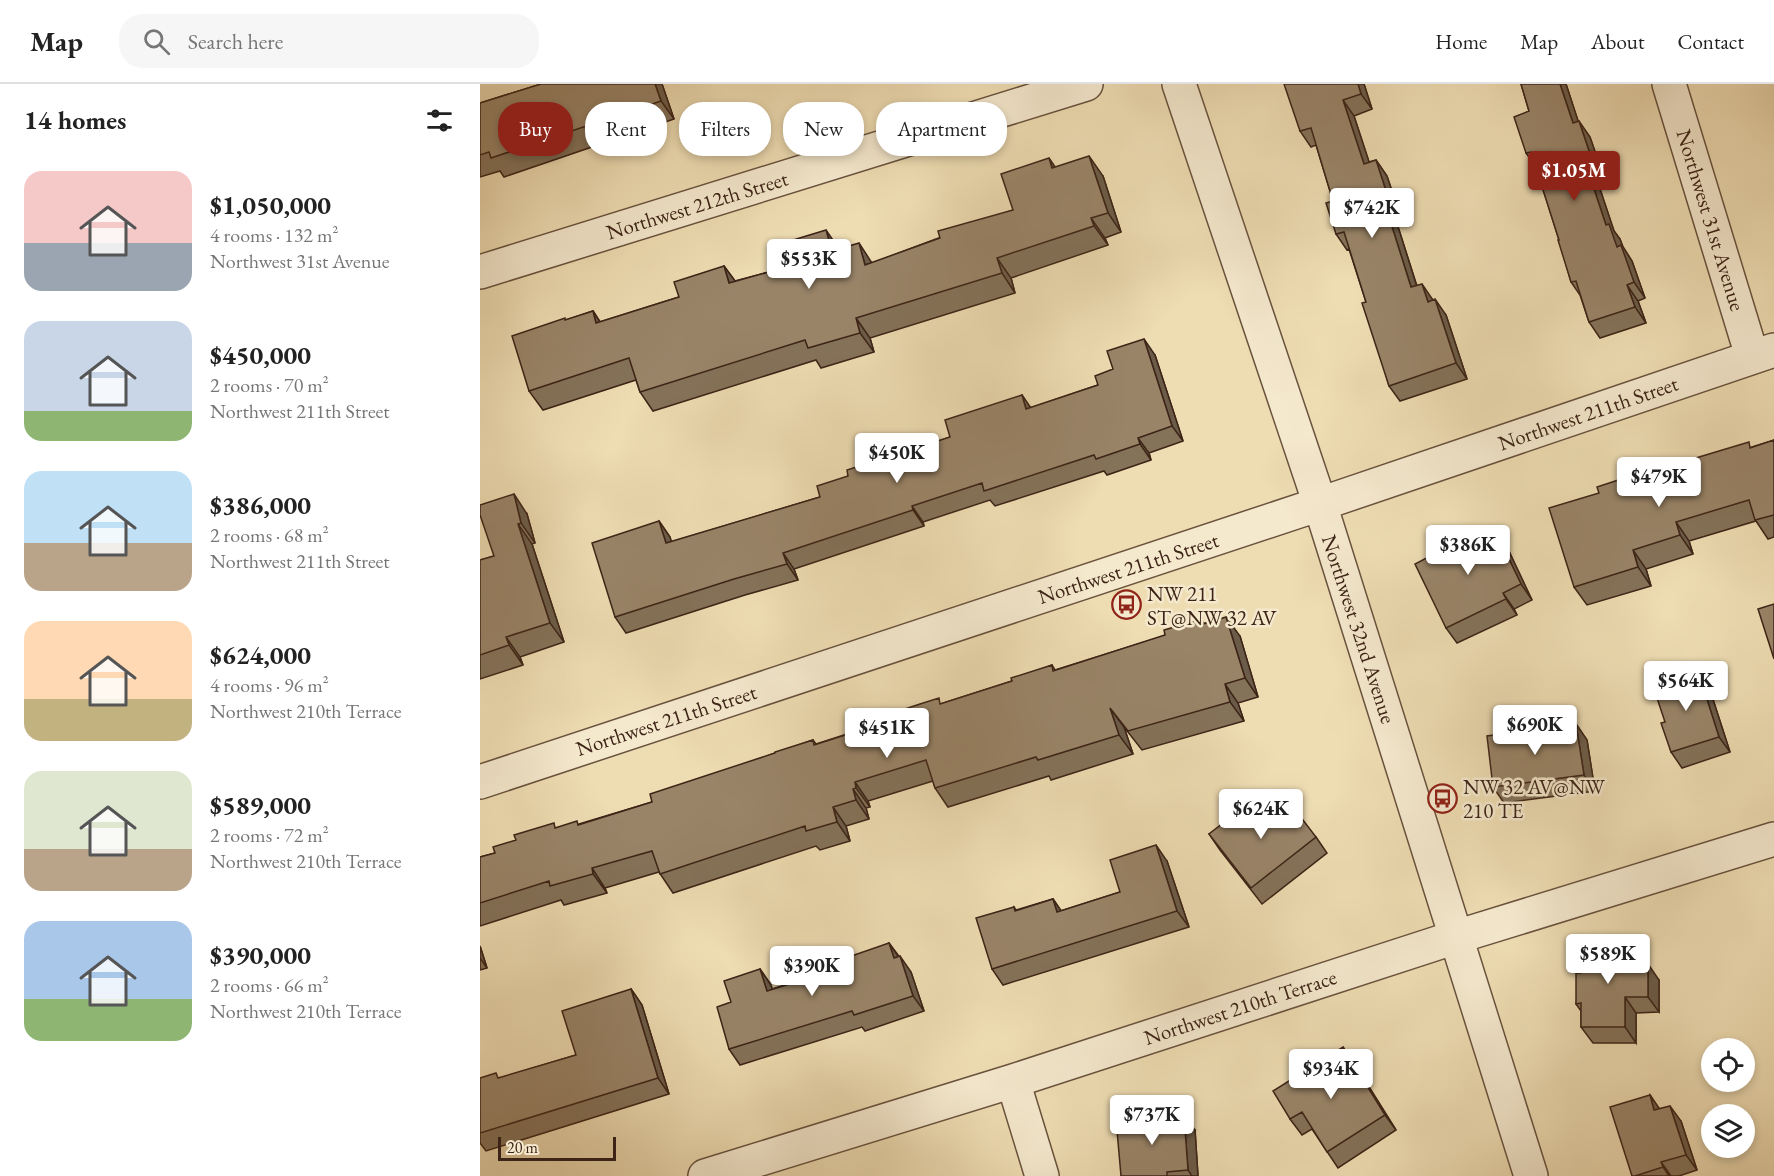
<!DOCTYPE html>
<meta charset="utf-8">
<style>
body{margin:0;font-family:"EB Garamond",serif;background:#f6f6f6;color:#222;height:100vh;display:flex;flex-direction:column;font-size:22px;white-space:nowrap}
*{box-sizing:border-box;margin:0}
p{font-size:20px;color:#767676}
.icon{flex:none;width:33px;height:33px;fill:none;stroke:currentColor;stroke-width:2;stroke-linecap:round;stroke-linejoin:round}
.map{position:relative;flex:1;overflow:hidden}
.details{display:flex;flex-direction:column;background:#fff;width:480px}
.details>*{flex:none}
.banner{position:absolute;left:18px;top:18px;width:570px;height:54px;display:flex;gap:12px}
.controls{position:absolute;left:1221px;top:954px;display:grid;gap:12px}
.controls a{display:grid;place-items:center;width:54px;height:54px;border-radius:50%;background:#fff;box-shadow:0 3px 9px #0003;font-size:30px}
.scale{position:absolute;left:18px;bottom:15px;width:118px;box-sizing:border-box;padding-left:6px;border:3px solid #3d2417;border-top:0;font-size:16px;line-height:21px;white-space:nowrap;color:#3d2417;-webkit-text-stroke:4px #f4e8cd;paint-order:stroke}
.price{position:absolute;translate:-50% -51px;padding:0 14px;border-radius:6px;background:#fff;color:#222;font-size:20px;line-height:39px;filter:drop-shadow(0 2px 3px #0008)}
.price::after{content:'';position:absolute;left:50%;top:36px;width:18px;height:14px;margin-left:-9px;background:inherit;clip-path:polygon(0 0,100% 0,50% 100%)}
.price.current{background:#8f2418;color:#fff}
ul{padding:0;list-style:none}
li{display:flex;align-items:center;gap:18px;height:150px;padding:0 24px}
li span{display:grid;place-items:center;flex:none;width:168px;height:120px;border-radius:18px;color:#555}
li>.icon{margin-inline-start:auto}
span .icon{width:72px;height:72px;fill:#fffc;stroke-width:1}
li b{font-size:26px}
h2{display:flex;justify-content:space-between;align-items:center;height:72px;padding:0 24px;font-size:26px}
.pill{padding:0 21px;border-radius:24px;background:#fff;box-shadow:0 3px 9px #0003;font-size:21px;line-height:54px}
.pill.current{background:#8f2418;color:#fff}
header{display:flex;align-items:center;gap:36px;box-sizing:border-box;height:84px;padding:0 30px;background:#fff;border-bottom:2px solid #e0e0e0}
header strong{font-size:28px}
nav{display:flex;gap:33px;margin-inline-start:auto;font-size:21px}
.search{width:420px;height:54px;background:#f6f6f6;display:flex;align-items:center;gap:15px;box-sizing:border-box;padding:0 21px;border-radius:24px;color:#767676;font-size:22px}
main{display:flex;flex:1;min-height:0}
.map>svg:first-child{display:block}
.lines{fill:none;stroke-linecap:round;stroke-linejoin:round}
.minor-casing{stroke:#69523e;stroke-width:36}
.minor{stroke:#f4e8cd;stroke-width:33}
.wall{fill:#847259;stroke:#3d2417;stroke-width:1.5}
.shaded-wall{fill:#6b5c49;stroke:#3d2417;stroke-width:1.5}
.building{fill:#998468;stroke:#3d2417;stroke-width:1.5}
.labels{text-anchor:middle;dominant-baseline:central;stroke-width:5;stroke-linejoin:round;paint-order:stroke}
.street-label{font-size:21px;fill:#3d2417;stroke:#f4e8cd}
.poi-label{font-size:21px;fill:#3d2417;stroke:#f4e8cd;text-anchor:start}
</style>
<header>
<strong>Map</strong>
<div class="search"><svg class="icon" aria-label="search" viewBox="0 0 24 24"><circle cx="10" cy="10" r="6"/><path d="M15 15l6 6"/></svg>Search here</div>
<nav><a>Home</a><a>Map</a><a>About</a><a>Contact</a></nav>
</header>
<main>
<section class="details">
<h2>14 homes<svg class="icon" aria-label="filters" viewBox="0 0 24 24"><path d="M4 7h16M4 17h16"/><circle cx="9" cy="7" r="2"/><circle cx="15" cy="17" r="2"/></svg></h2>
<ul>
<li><span style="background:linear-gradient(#f6c9c9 60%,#9aa5b1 0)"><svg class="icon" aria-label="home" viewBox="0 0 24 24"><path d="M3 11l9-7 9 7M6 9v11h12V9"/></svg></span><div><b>$1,050,000</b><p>4 rooms · 132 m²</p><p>Northwest 31st Avenue</p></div></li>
<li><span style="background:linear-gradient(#c9d6e8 75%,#8fb573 0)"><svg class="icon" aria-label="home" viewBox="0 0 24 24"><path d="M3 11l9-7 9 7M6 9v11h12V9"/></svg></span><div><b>$450,000</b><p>2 rooms · 70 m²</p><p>Northwest 211th Street</p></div></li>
<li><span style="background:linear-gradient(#bfe0f5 60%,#b9a48a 0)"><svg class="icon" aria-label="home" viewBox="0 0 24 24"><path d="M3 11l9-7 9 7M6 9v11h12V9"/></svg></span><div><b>$386,000</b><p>2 rooms · 68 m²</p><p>Northwest 211th Street</p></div></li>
<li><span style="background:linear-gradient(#ffd9b3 65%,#c2b280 0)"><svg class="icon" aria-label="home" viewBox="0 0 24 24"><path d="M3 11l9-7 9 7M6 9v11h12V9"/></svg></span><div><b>$624,000</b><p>4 rooms · 96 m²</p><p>Northwest 210th Terrace</p></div></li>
<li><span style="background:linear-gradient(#dfe7d0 65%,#b9a48a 0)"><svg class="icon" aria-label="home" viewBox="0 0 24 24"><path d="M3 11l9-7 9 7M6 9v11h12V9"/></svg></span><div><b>$589,000</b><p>2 rooms · 72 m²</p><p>Northwest 210th Terrace</p></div></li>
<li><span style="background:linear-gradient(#a9c7e8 65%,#8fb573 0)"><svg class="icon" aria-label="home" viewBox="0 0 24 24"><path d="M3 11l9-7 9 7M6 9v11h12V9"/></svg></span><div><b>$390,000</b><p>2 rooms · 66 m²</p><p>Northwest 210th Terrace</p></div></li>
</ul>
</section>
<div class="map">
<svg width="1294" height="1092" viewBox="0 0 1294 1092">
<rect width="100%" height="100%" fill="#eedcb2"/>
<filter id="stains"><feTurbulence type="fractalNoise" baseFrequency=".00333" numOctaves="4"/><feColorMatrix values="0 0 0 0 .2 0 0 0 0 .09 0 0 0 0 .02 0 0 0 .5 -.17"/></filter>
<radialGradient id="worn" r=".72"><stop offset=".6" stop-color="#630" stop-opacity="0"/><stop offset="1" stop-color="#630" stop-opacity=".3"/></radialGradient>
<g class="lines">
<defs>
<path id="minor" d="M699 0 840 420 1051 1092
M1189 0 1272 272
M0 188 606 0
M0 698 840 420 1294 266
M533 997 562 1092
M225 1092 533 997 976 853 1294 755"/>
</defs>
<use href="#minor" class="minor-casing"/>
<use href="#minor" class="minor"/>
</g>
<path class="wall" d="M61 0H182L194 35 24 93 20 87 0 93V19Z
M884 0 892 25 874 32 889 78 896 76 907 92 919 128 914 130 937 202 953 216 966 231 987 295 920 317 909 302 886 218 869 165 867 166 856 150 853 117 836 61 831 63 820 47Z
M1041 0H1086L1098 37 1110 53 1121 85 1114 87 1134 147 1140 155 1143 163 1152 177 1165 214 1158 217 1166 239 1120 254 1109 238 1100 211 1091 198 1079 156 1056 83 1046 69 1049 27Z
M575 83 623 92 641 148 625 154 628 161 531 194 535 209 390 254 394 268 341 284 336 276 173 327 160 308 156 296 63 326 49 307 86 236 113 227 120 238 199 213 244 182 255 197 307 183 359 165 392 179 533 126Z
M675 271 703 357 669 369 671 376 627 391 624 387 515 422 510 416 443 438 444 442 314 485 318 496 265 511 146 549 135 533 179 437 190 453 191 458 340 413 368 392 470 353 542 311 550 324 618 301Z
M1294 356V453L1288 455 1276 437 1209 457 1213 470 1166 485 1171 502 1107 521 1094 503 1119 409 1178 383 1179 385 1272 363Z
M47 430 55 459 52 460 84 558 40 573 43 581 0 595V476L14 472Z
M1013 442 1024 457 1052 516 1034 525 1037 531 977 559 966 544 958 468 990 448 993 452Z
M725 539 760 552 778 613 758 619 764 637 662 666 644 643 653 670 571 696 569 692 468 723 455 704 453 697 388 717 390 723 386 724 389 735 366 742 370 757 340 766 336 762 193 809 179 788 125 804 127 809 84 821 81 816 0 842V773L15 769 36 756 77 744 99 740 172 718 295 669 333 656 336 660 532 597 572 581 575 586Z
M1218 587 1229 603 1250 668 1202 684 1191 668 1185 638Z
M1096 640 1107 656 1115 707 1024 719 1013 703Z
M788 736 836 753 847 769 782 820 740 766 729 750Z
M687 777 709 843 523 901 512 885 534 823 536 826 573 815 581 827 640 808Z
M409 859 431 888 444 927 385 947 382 943 260 981 249 965 251 918 280 885 291 901 292 905 363 883Z
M0 862 7 884 0 886Z
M1156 877V880L1179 896V928L1156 929V959H1113L1101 943V927L1096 920 1101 889Z
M151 905 162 921 189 1010 6 1067 0 1059V994H20L96 971Z
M874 979 916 1046 858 1084 832 1045 822 1051 810 1035Z
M1170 1011 1179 1025 1201 1037 1217 1086 1199 1092H1155Z
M715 1046 718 1092H641Z"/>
<path class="shaded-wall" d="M175 0H182L194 35 181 17Z
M878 0H884L892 25 881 10Z
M1080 0H1086L1104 55 1093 39Z
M863 16 874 32 895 96 884 80Z
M1099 37 1110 53 1121 85 1110 70Z
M609 72 623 92 641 148 628 129Z
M1103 72 1114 87 1134 147 1140 155 1143 163 1152 177 1165 214 1154 198 1126 141Z
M569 74 582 93 572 84Z
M896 76 907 92 919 128 908 113Z
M903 114 914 130 942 219 931 203Z
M611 134 625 154 628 161 614 142Z
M346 146 359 165 352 167Z
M379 159 392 179 385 181Z
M517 174 531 194 535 209 522 189Z
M244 182 258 201 249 199Z
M942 200 953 216 959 234 948 218Z
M1147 201 1158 217 1166 239 1155 223Z
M955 215 966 231 987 295 976 279Z
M113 227 126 247 116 239Z
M376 234 390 254 394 268 380 249Z
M664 255 675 271 703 357 692 342Z
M542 311 553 327 546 325Z
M658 354 669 369 671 376 660 360Z
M34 410 47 430 55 459 41 439Z
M432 422 443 438 444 442 433 426Z
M179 437 190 453 197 475 186 459Z
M1196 438 1209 457 1213 470 1200 451Z
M38 440 52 460 84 558 70 539Z
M1013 442 1024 457 1052 516 1041 500Z
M1153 466 1166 485 1171 502 1158 483Z
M303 469 314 485 318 496 307 480Z
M1023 509 1034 525 1037 531 1026 515Z
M746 533 760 552 778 613 765 594Z
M26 553 40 573 43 581 29 561Z
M1218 587 1229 603 1250 668 1239 653Z
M745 600 758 619 764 637 750 618Z
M630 624 644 643 653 670 639 651Z
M1096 640 1107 656 1115 707 1104 691Z
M375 698 388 717 390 723 376 704Z
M373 705 386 724 389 735 376 716Z
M353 723 366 742 370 757 357 738Z
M676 761 687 777 709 843 697 827Z
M112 784 125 804 127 809 113 790Z
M573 815 584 831 577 828Z
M409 859 420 875 414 874Z
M1145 861 1156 877V896L1145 880Z
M0 862 7 884 0 874Z
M420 872 431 888 444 927 433 912Z
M1168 880 1179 896V928L1168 913Z
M280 885 291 901 298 923 287 907Z
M151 905 162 921 189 1010 178 994Z
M1145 913 1156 929V959L1145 943Z
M863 963 874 979 916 1046 905 1031Z
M1170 1011 1181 1027 1174 1026Z
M1190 1022 1201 1037 1217 1086 1206 1071Z
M704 1031 715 1046 718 1092H712L708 1086Z
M1181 1078 1191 1092H1189L1183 1083Z"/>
<path class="building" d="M61 0H175L181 17 11 74 9 68 0 71V19Z
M804 0H878L881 10 863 16 884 80 896 76 908 113 903 114 931 203 942 200 948 218 955 215 976 279 909 302 882 219 886 218 864 148 856 150 846 119 853 117 831 44 820 47Z
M1041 0H1080L1093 39 1099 37 1110 70 1103 72 1126 141 1129 140 1137 163 1141 161 1154 198 1147 201 1155 223 1109 238 1096 197 1091 198 1078 156H1079L1051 68 1046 69 1034 33 1049 27Z
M609 72 628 129 611 134 614 142 517 174 522 189 376 234 380 249 328 264 325 256 160 308 149 274 49 307 32 252 85 234V236L113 227 116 239 199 213 194 198 244 182 249 199 307 183 300 160 346 146 352 167 379 159 385 181 460 154 458 147 533 126 521 90 569 74 572 84Z
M664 255 692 342 658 354 660 360 616 375 614 371 504 407 502 399 432 422 433 426 303 469 307 480 254 495 135 533 112 459 179 437 186 459 340 413 337 402 368 392 367 386 470 353 465 336 542 311 546 325 618 301 615 292 633 285 627 267Z
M1294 356V431L1275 436 1269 416 1196 438 1200 451 1153 466 1158 483 1094 503 1069 424 1119 409 1117 403 1178 383 1179 385 1269 358 1270 364Z
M34 410 41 439 38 440 70 539 26 553 29 561 0 571V476L14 472 0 431V421Z
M1013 442 1041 500 1023 509 1026 515 966 544 935 480 958 468 955 464 990 448 992 453Z
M1294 520V575L1278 525Z
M746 533 765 594 745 600 750 618 648 647 630 624 639 651 558 676 556 673 455 704 446 676 375 698 376 704 373 705 376 716 353 723 357 738 326 747 325 742 180 790 172 767 112 784 113 790 70 802 69 797 0 819V773L15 769 13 763 36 756 34 751 74 739 75 744 97 737 98 741 172 718 170 710 295 669V668L333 656 334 661 403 639 402 637 424 631 422 626 440 620 459 614 460 620 532 597 531 594 572 581 573 587 685 551 684 546 722 535 723 540Z
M1218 587 1239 653 1191 668 1181 639 1185 638 1173 602Z
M1096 640 1104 691 1013 703 1007 652Z
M773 716 788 736 810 719 836 753 771 804 729 750Z
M676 761 697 827 512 885 496 834 534 823 535 827 573 815 577 828 640 808 630 776Z
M409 859 414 874 420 872 433 912 374 931 372 927 249 965 237 923 251 918 244 897 280 885 287 907 363 883 360 876Z
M1145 861V880H1168V913H1145V943H1101V919L1096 920V889H1101L1100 862Z
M151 905 178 994 0 1049V994L16 989 18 994 96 971 82 927Z
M863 963 905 1031 847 1068 822 1028 810 1035 793 1007Z
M1170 1011 1174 1026 1190 1022 1206 1071 1181 1078 1183 1083 1155 1092H1152L1130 1023Z
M704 1031 708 1086 687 1088V1092H641L636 1035Z"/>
<defs>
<symbol id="bus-ring" viewBox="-11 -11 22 22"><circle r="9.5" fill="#f4e8cd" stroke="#8f2418" stroke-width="1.5"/><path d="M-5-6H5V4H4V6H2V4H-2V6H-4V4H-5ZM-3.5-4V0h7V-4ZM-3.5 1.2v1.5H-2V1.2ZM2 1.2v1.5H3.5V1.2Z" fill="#8f2418"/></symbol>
</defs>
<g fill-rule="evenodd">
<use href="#bus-ring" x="630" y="504" width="33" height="33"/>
<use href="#bus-ring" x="946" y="698" width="33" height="33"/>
</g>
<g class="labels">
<g class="street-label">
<text transform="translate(217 121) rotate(-17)">Northwest 212th Street</text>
<text transform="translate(1231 136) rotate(73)">Northwest 31st Avenue</text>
<text transform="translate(1108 329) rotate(-19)">Northwest 211th Street</text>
<text transform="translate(648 484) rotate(-18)">Northwest 211th Street</text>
<text transform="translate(879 545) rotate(72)">Northwest 32nd Avenue</text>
<text transform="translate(186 636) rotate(-18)">Northwest 211th Street</text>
<text transform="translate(760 923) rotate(-18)">Northwest 210th Terrace</text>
</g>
<g class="poi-label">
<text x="667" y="509">NW 211<tspan x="667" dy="24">ST@NW 32 AV</tspan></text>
<text x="983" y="702">NW 32 AV@NW<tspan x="983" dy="24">210 TE</tspan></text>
</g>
</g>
<rect width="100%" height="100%" filter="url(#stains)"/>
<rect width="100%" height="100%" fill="url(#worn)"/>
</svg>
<div class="controls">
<a><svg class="icon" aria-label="locate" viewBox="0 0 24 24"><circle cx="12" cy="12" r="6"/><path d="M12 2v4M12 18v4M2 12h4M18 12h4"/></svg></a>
<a><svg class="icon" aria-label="layers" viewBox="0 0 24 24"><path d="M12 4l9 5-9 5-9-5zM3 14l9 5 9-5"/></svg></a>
</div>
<div class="scale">20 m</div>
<b class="price current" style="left:1094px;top:118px">$1.05M</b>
<b class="price" style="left:892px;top:155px">$742K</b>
<b class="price" style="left:329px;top:206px">$553K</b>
<b class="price" style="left:417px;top:400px">$450K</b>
<b class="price" style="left:1179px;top:424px">$479K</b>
<b class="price" style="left:988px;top:492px">$386K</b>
<b class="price" style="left:1206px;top:628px">$564K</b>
<b class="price" style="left:1055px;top:672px">$690K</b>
<b class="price" style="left:407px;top:675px">$451K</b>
<b class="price" style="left:781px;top:756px">$624K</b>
<b class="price" style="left:1128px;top:901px">$589K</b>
<b class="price" style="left:332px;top:913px">$390K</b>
<b class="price" style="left:851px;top:1016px">$934K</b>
<b class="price" style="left:672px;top:1062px">$737K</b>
<div class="banner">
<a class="pill current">Buy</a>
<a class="pill">Rent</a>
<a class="pill">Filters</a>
<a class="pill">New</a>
<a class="pill">Apartment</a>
</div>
</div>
</main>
